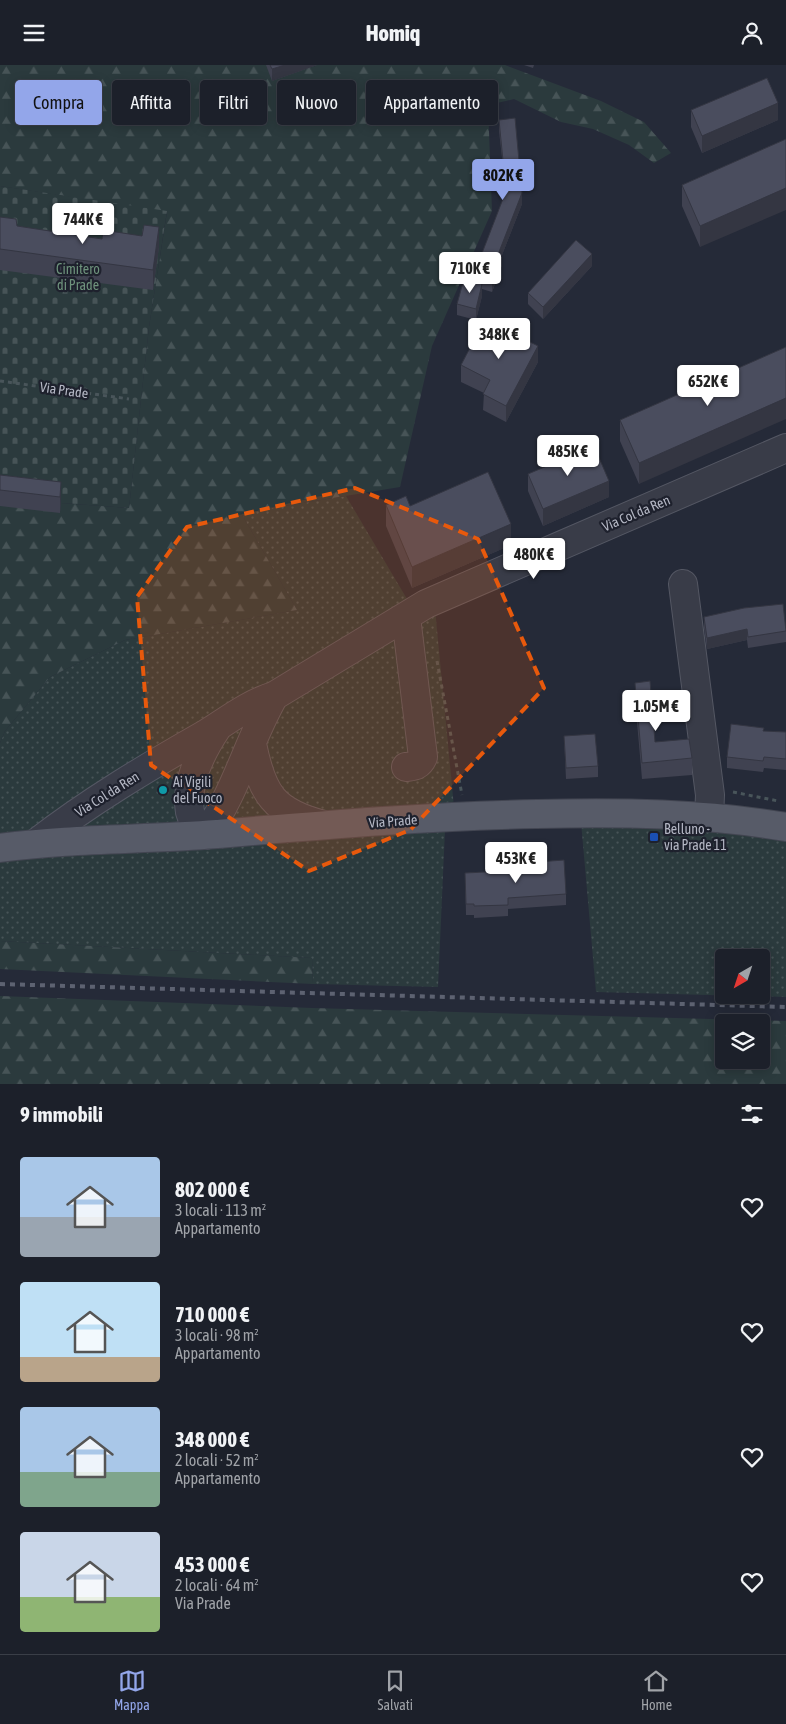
<!DOCTYPE html>
<html lang="it">
<meta charset="utf-8">
<style>
body{margin:0;font-family:"Asap Condensed",sans-serif;background:#292d36;color:#f1f3f6;height:100vh;display:flex;flex-direction:column;font-size:19px;white-space:nowrap}
*{box-sizing:border-box;margin:0}
p{font-size:16px;color:#a0a3a8}
.icon{flex:none;width:28px;height:28px;fill:none;stroke:currentColor;stroke-width:2;stroke-linecap:round;stroke-linejoin:round}
.map{position:relative;height:1019px;overflow:hidden}
.panel{display:flex;flex-direction:column;background:#1c202a;flex:1}
.panel>*{flex:none}
.hud{position:absolute;left:15px;top:15px;width:500px;height:45px;display:flex;gap:10px}
.needle{width:32px;rotate:219deg}
.fabs{position:absolute;left:715px;top:884px;display:grid;gap:10px}
.fabs a{display:grid;place-items:center;width:55px;height:55px;border-radius:5px;background:#1c202a;box-shadow:0 2px 12px #0003,0 0 0 1px #3a3e47;font-size:25px}
.price{position:absolute;translate:-50% -42px;padding:0 11px;border-radius:5px;background:#fff;color:#222;font-size:16px;line-height:32px;filter:drop-shadow(0 1px 2px #0008)}
.price::after{content:'';position:absolute;left:50%;top:30px;width:15px;height:11px;margin-left:-8px;background:inherit;clip-path:polygon(0 0,100% 0,50% 100%)}
.price.selected{background:#93a6ea;color:#111}
ul{padding:0;list-style:none}
li{display:flex;align-items:center;gap:15px;height:125px;padding:0 20px}
li span{display:grid;place-items:center;flex:none;width:140px;height:100px;border-radius:5px;color:#555}
li>.icon{margin-inline-start:auto}
span .icon{width:60px;height:60px;fill:#fffc;stroke-width:1}
li b{font-size:21px}
h2{display:flex;justify-content:space-between;align-items:center;height:60px;padding:0 20px;font-size:21px}
.pill{padding:0 18px;border-radius:5px;background:#1c202a;box-shadow:0 2px 12px #0003,0 0 0 1px #3a3e47;font-size:18px;line-height:45px}
.pill.selected{background:#93a6ea;color:#111}
header{display:flex;justify-content:space-between;align-items:center;height:65px;padding:0 20px;background:#1c202a;font-size:22px;font-weight:800}
.dock{display:flex;justify-content:space-around;align-items:center;height:70px;border-top:1px solid #3a3e47;background:#1c202a;font-size:14px;color:#a0a3a8}
.dock a{display:grid;justify-items:center;gap:2px}
.dock .selected{color:#93a6ea}
.map>svg:first-child{display:block}
.grass{fill:url(#grass-dots);fill-rule:evenodd}
.forest{fill:url(#forest-firs);fill-rule:evenodd}
.cemetery{fill:url(#cemetery-stones)}
.lines{fill:none;stroke-linecap:round;stroke-linejoin:round}
.minor-casing{stroke:#545763;stroke-width:30}
.major-casing{stroke:#424551;stroke-width:30}
.path{stroke:#49555a;stroke-width:3;stroke-dasharray:4 4;stroke-linecap:butt}
.minor{stroke:#393c48;stroke-width:28}
.major{stroke:#575b68;stroke-width:28}
.rail{stroke:#5d6271;stroke-width:4;stroke-dasharray:5 5;stroke-linecap:butt}
.wall{fill:#404251}
.shaded-wall{fill:#343642}
.building{fill:#4a4d5e;stroke:#343642}
.marked{fill:#e8590c;fill-opacity:0.2;stroke:#e8590c;stroke-width:4;stroke-dasharray:10 6;stroke-linejoin:round}
.culture-dot{fill:#0f9aa8;stroke:#1e212d;stroke-width:2}
.transit-dot{fill:#1a4fb4;stroke:#1e212d;stroke-width:2}
.labels{text-anchor:middle;dominant-baseline:central;stroke-width:4.5;stroke-linejoin:round;paint-order:stroke}
.park-label{font-size:14px;fill:#6e927c;stroke:#1e212d}
.street-label{font-size:14px;fill:#b4b7c4;stroke:#1e212d}
.poi-label{font-size:14px;fill:#b4b7c4;stroke:#1e212d;text-anchor:start}
</style>
<header><svg class="icon" aria-label="menu" viewBox="0 0 24 24"><path d="M4 6h16M4 12h16M4 18h16"/></svg>Homiq<svg class="icon" aria-label="person" viewBox="0 0 24 24"><circle cx="12" cy="8" r="4"/><path d="M4 21q1-7 8-7t8 7"/></svg></header>
<div class="map">
<svg width="786" height="1019" viewBox="0 0 786 1019">
<defs>
<pattern id="grass-dots" width="8" height="8" patternUnits="userSpaceOnUse" patternTransform="scale(1.25)"><rect width="8" height="8" fill="#2b3a3d"/><path d="M2 2h.1M6 6h.1" fill="none" stroke="#475457" stroke-width="1.8" stroke-linecap="round"/></pattern>
<pattern id="forest-firs" width="22" height="20" patternUnits="userSpaceOnUse" patternTransform="scale(1.25)"><rect width="22" height="20" fill="#2b3a3d"/><path d="M5 1l3.5 6h-7zM16 11l3.5 6h-7z" fill="#475457"/></pattern>
<pattern id="cemetery-stones" width="16" height="16" patternUnits="userSpaceOnUse" patternTransform="scale(1.25)"><rect width="16" height="16" fill="#2b3a3d"/><path d="M2 7V4a2 2 0 0 1 4 0v3zM10 15v-3a2 2 0 0 1 4 0v3z" fill="#475457"/></pattern>
</defs>
<rect width="100%" height="100%" fill="#252a38"/>
<path class="grass" d="M346 431 420 556 435 544 456 763 445 765 438 922 313 919 312 893 0 876V678L5 666 50 612 125 575 297 545 241 448Z
M581 757 738 768 786 775V932L596 927ZM724 892H761V930H724Z"/>
<path class="forest" d="M0 0H505L601 36 644 57 671 88 654 98 629 80 593 64 561 57 514 34 488 40 492 146 432 281 400 422 241 448 297 545 125 575 50 612 5 666 0 678V441L61 438 129 443 149 262 167 147 0 121Z
M0 876 312 893 313 919 0 904Z
M0 931 312 943 786 956V1019H0ZM724 958H761V995H724Z"/>
<path class="cemetery" d="M0 121 167 146 149 262 129 443 61 438 0 441Z"/>
<g class="lines">
<defs>
<path id="minor" d="M683 519 710 730 709 752
M217 663C201 687 185 717 190 747 192 756 199 763 205 770 236 728 248 676 274 631
M252 679C262 729 273 747 324 760
M406 702C414 701 419 701 423 692L406 552
M36 778C89 737 146 703 204 670 227 656 248 639 274 631L426 539 786 383"/>
<path id="major" d="M0 783C72 773 145 775 217 769 324 760 430 751 537 749 620 747 704 748 786 762"/>
</defs>
<use href="#minor" class="minor-casing"/>
<use href="#major" class="major-casing"/>
<path class="path" d="M0 316 129 334
M437 596 462 730
M733 727 778 736"/>
<use href="#minor" class="minor"/>
<use href="#major" class="major"/>
<path class="rail" d="M0 919 786 942"/>
</g>
<path class="wall" d="M266 0H317L272 16Z
M524 0H534L533 3Z
M691 45 778 55 702 88 691 62Z
M499 55 522 139 502 190V200L492 227 482 224V231L476 255 457 250V239L474 217V209L506 128 499 66Z
M786 74 700 182 682 141V120Z
M0 152 17 161 159 182 153 225 0 205Z
M592 201 543 254 528 239V228Z
M786 282 639 419 620 376V355Z
M538 297 506 357 483 345 484 328 461 317V300Z
M528 409 609 432 543 461 528 426Z
M0 410 61 417V434L60 448 0 441Z
M386 440 410 441 511 480 412 523 386 461Z
M704 552 786 563V577L748 583 747 575 707 584 704 563Z
M635 618 655 677 692 693V710L642 714 635 634Z
M764 666 786 667V705L764 703 763 707 727 703V692Z
M564 671 598 701V712L566 714Z
M524 798 566 829V840L508 844V851L474 853V850H466L465 808 524 805Z"/>
<path class="shaded-wall" d="M285 0H317L272 16V4Z
M778 38V55L702 88V71Z
M786 123V145L700 182V161Z
M522 128V139L502 190V200L492 227V216L499 187Z
M159 162V182L153 225V205Z
M592 189V201L543 254V242Z
M482 219V231L476 255V244Z
M538 281V297L506 357V341Z
M786 333V354L639 419V398Z
M609 416V432L543 461V444Z
M61 417V434L60 448V432Z
M511 459V480L412 523V502Z
M747 564V575L707 584V573Z"/>
<path class="building" d="M270 0H285L272 4Z
M767 13 778 38 702 71 691 45Z
M515 53 522 128 499 187 502 189 492 216 474 209 506 126 499 55Z
M786 74V123L700 161 682 120Z
M0 152 16 154 17 161 102 174 103 165 142 171 144 160 159 162 153 205 0 184Z
M576 175 592 189 543 242 528 228Z
M464 214 482 219 476 244 457 239Z
M485 254 538 281 506 341 483 329 490 315 461 300Z
M786 282V333L639 398 620 355Z
M594 381 609 416 543 444 528 409Z
M488 407 511 459 412 502 386 440 406 431 410 441Z
M0 410 61 417 60 432 0 425Z
M783 539 786 566 748 572 747 564 707 573 704 552 744 543Z
M650 616 655 677 689 674 692 693 642 698 635 618Z
M731 659 764 663 763 666 786 667V694L764 692 763 696 727 692Z
M595 669 598 701 566 703 564 671Z
M564 795 566 829 508 833V840L474 841V839H466L465 808 524 805V798Z"/>
<path class="marked" d="M355 423 478 474 544 623 410 765 309 806 151 700 137 532 187 462Z"/>
<circle class="culture-dot" cx="163" cy="725" r="5"/>
<rect class="transit-dot" x="649" y="767" width="10" height="10" rx="2.5"/>
<g class="labels">
<g class="park-label">
<text x="78" y="204">Cimitero<tspan x="78" dy="16">di Prade</tspan></text>
</g>
<g class="street-label">
<text transform="translate(64 325) rotate(8)">Via Prade</text>
<text transform="translate(636 448) rotate(-23)">Via Col da Ren</text>
<text transform="translate(107 729) rotate(-32)">Via Col da Ren</text>
<text transform="translate(393 756) rotate(-4)">Via Prade</text>
</g>
<g class="poi-label">
<text x="173" y="717">Ai Vigili<tspan x="173" dy="16">del Fuoco</tspan></text>
<text x="664" y="764">Belluno -<tspan x="664" dy="16">via Prade 11</tspan></text>
</g>
</g>
</svg>
<div class="fabs">
<a><svg class="needle" viewBox="-14 -14 28 28"><path d="M0-13l5 13h-10z" fill="#e53935"/><path d="M0 13l5-13h-10z" fill="#a0a3a8"/></svg></a>
<a><svg class="icon" aria-label="layers" viewBox="0 0 24 24"><path d="M12 4l9 5-9 5-9-5zM3 14l9 5 9-5"/></svg></a>
</div>
<b class="price selected" style="left:503px;top:136px">802K €</b>
<b class="price" style="left:83px;top:180px">744K €</b>
<b class="price" style="left:470px;top:229px">710K €</b>
<b class="price" style="left:499px;top:295px">348K €</b>
<b class="price" style="left:708px;top:342px">652K €</b>
<b class="price" style="left:568px;top:412px">485K €</b>
<b class="price" style="left:534px;top:515px">480K €</b>
<b class="price" style="left:656px;top:667px">1.05M €</b>
<b class="price" style="left:516px;top:819px">453K €</b>
<div class="hud">
<a class="pill selected">Compra</a>
<a class="pill">Affitta</a>
<a class="pill">Filtri</a>
<a class="pill">Nuovo</a>
<a class="pill">Appartamento</a>
</div>
</div>
<section class="panel">
<h2>9 immobili<svg class="icon" aria-label="filters" viewBox="0 0 24 24"><path d="M4 7h16M4 17h16"/><circle cx="9" cy="7" r="2"/><circle cx="15" cy="17" r="2"/></svg></h2>
<ul>
<li><span style="background:linear-gradient(#a9c7e8 60%,#9aa5b1 0)"><svg class="icon" aria-label="home" viewBox="0 0 24 24"><path d="M3 11l9-7 9 7M6 9v11h12V9"/></svg></span><div><b>802 000 €</b><p>3 locali · 113 m²</p><p>Appartamento</p></div><svg class="icon" aria-label="heart" viewBox="0 0 24 24"><path d="M12 20l-8-8c-3-5 5-10 8-4 3-6 11-1 8 4z"/></svg></li>
<li><span style="background:linear-gradient(#bfe0f5 75%,#b9a48a 0)"><svg class="icon" aria-label="home" viewBox="0 0 24 24"><path d="M3 11l9-7 9 7M6 9v11h12V9"/></svg></span><div><b>710 000 €</b><p>3 locali · 98 m²</p><p>Appartamento</p></div><svg class="icon" aria-label="heart" viewBox="0 0 24 24"><path d="M12 20l-8-8c-3-5 5-10 8-4 3-6 11-1 8 4z"/></svg></li>
<li><span style="background:linear-gradient(#a9c7e8 65%,#7fa58c 0)"><svg class="icon" aria-label="home" viewBox="0 0 24 24"><path d="M3 11l9-7 9 7M6 9v11h12V9"/></svg></span><div><b>348 000 €</b><p>2 locali · 52 m²</p><p>Appartamento</p></div><svg class="icon" aria-label="heart" viewBox="0 0 24 24"><path d="M12 20l-8-8c-3-5 5-10 8-4 3-6 11-1 8 4z"/></svg></li>
<li><span style="background:linear-gradient(#c9d6e8 65%,#8fb573 0)"><svg class="icon" aria-label="home" viewBox="0 0 24 24"><path d="M3 11l9-7 9 7M6 9v11h12V9"/></svg></span><div><b>453 000 €</b><p>2 locali · 64 m²</p><p>Via Prade</p></div><svg class="icon" aria-label="heart" viewBox="0 0 24 24"><path d="M12 20l-8-8c-3-5 5-10 8-4 3-6 11-1 8 4z"/></svg></li>
</ul>
</section>
<nav class="dock">
<a class="selected"><svg class="icon" aria-label="map" viewBox="0 0 24 24"><path d="M3 6l6-2 6 2 6-2v14l-6 2-6-2-6 2zM9 4v14M15 6v14"/></svg>Mappa</a>
<a><svg class="icon" aria-label="saved" viewBox="0 0 24 24"><path d="M7 4h10v16l-5-4-5 4z"/></svg>Salvati</a>
<a><svg class="icon" aria-label="home" viewBox="0 0 24 24"><path d="M3 11l9-7 9 7M6 9v11h12V9"/></svg>Home</a>
</nav>
